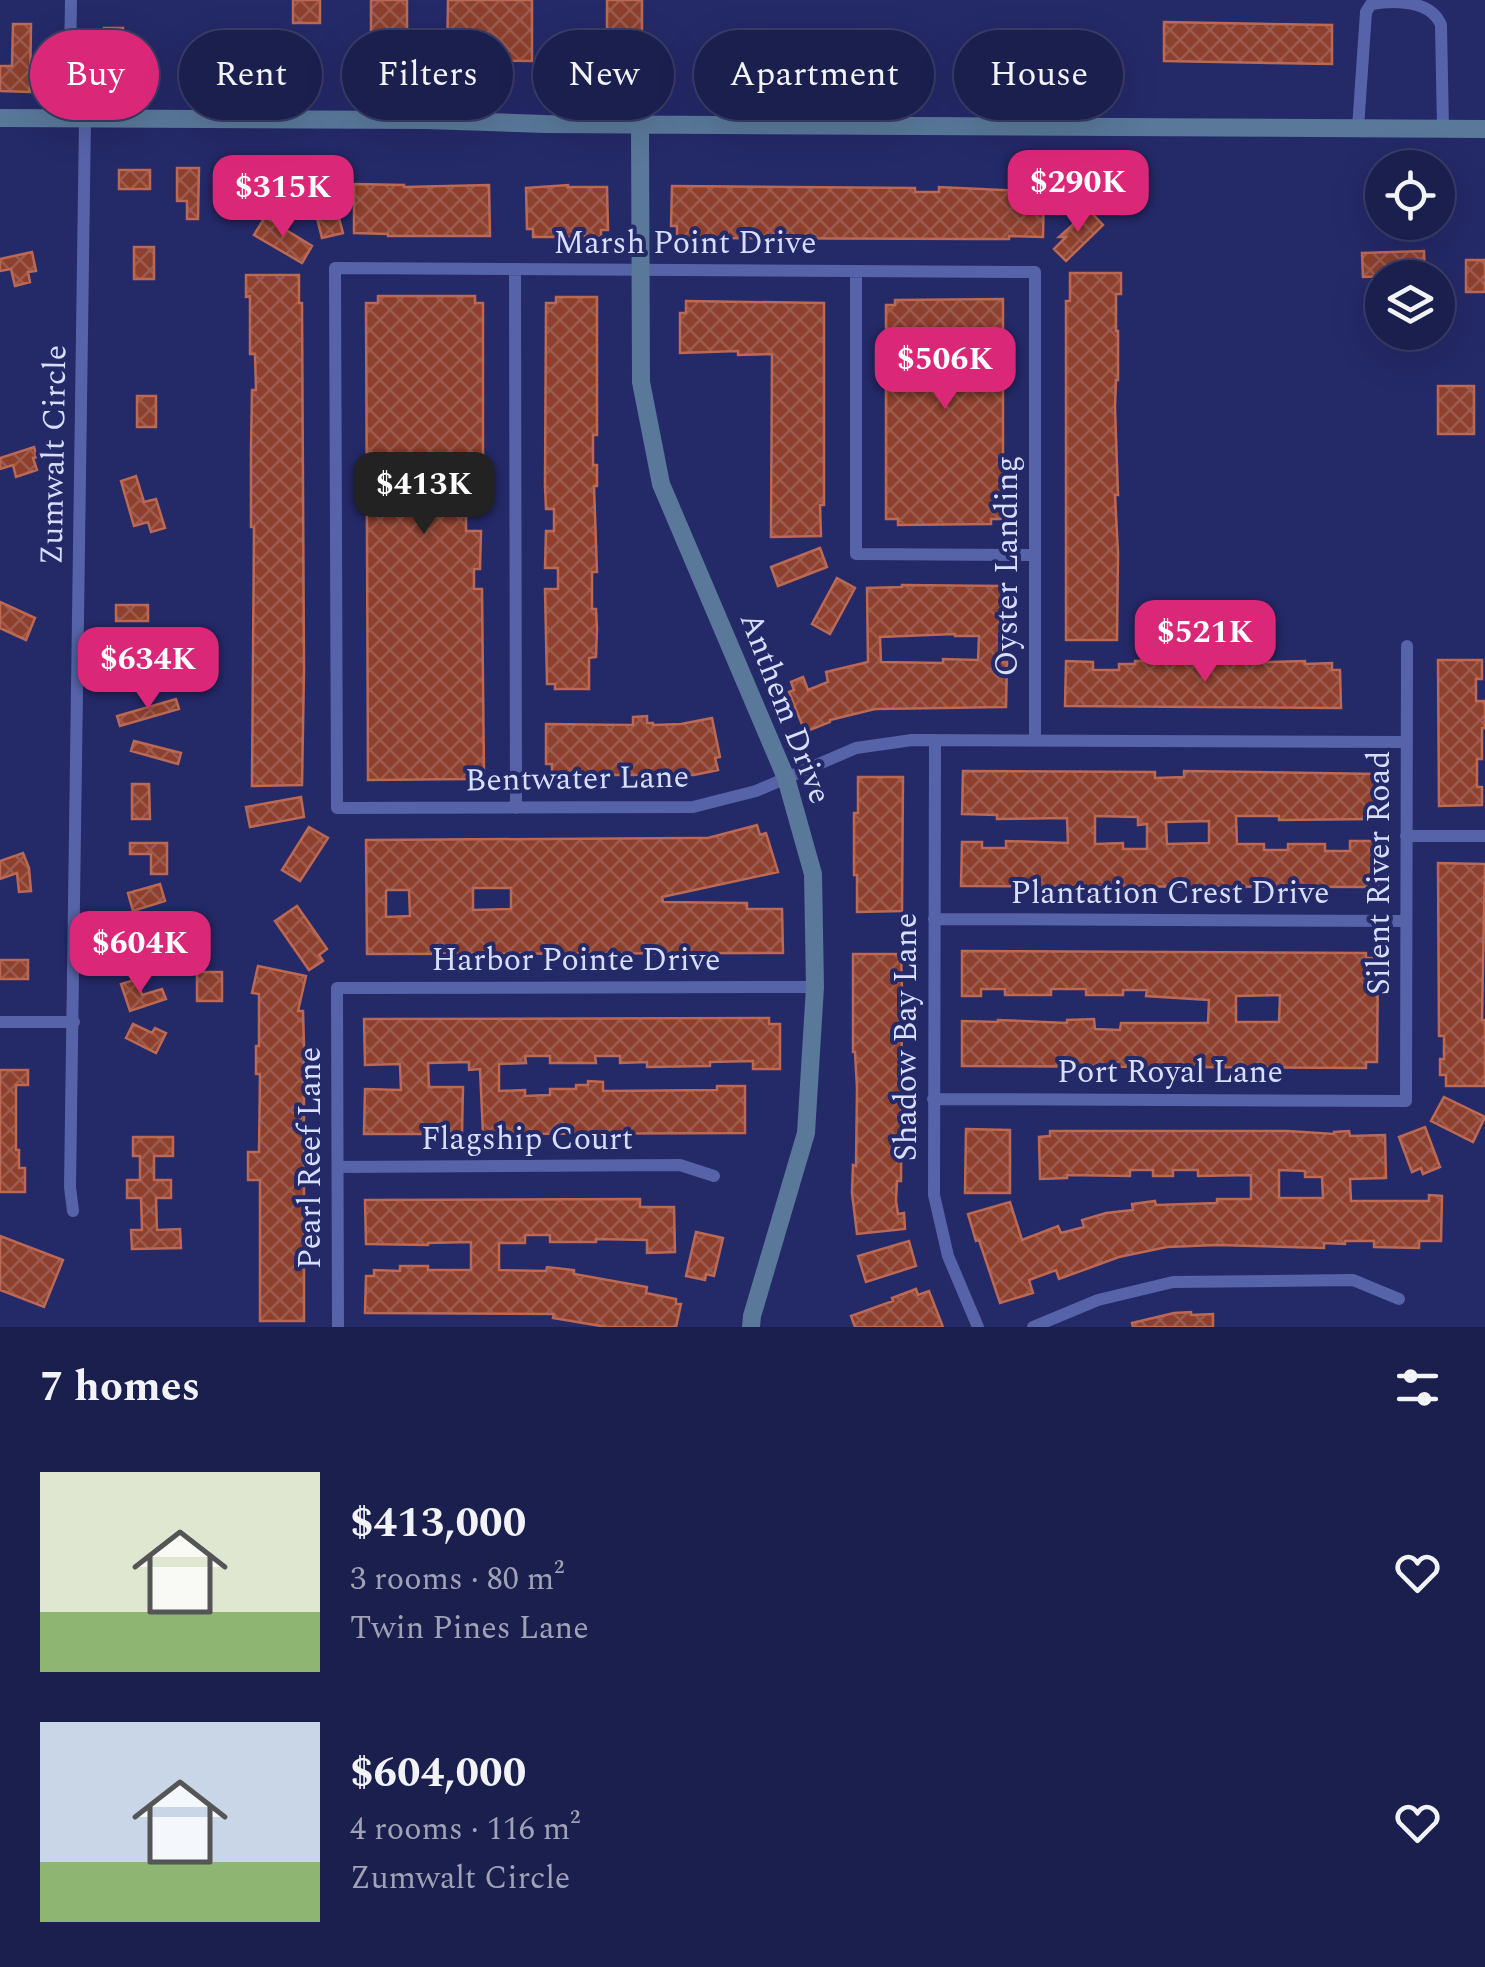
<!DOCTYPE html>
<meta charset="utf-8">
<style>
body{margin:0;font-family:Spectral,serif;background:#242755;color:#f1f3f6;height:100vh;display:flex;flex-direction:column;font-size:38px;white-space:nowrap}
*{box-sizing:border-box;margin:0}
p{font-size:32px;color:#a0a2b6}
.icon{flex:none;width:55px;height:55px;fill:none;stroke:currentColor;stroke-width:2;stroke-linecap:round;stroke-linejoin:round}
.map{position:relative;height:1327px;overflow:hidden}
.drawer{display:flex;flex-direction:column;background:#1b1f4e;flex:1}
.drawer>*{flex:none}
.guide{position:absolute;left:30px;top:30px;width:1425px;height:90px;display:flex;gap:20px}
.buttons{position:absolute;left:1365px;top:150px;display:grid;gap:20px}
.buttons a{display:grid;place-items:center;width:90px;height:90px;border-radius:50%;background:#1b1f4e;box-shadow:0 10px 40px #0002,0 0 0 2px #393d66;font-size:50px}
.price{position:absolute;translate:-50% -85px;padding:0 22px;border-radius:20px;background:#db2777;color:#fff;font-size:32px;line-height:65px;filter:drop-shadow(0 2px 5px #0008)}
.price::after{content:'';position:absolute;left:50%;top:60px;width:30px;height:22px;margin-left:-15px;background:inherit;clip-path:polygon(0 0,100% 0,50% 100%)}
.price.selected{background:#222;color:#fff}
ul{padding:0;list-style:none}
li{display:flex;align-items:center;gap:30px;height:250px;padding:0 40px}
li span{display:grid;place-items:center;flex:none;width:280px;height:200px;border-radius:0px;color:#555}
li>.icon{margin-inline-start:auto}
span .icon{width:120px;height:120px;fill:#fffc;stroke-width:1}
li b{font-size:42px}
h2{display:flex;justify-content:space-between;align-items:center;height:120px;padding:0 40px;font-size:42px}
.tag{padding:0 35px;border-radius:45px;background:#1b1f4e;box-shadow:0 10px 40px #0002,0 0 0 2px #393d66;font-size:35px;line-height:90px}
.tag.selected{background:#db2777;color:#fff}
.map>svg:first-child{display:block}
.building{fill:url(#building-cross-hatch);stroke:#bb6955;stroke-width:2.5;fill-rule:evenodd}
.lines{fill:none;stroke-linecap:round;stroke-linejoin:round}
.street{stroke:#5763a8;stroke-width:12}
.secondary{stroke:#59789a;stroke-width:18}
.labels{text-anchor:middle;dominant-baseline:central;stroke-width:8;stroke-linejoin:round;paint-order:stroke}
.street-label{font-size:32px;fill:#d7defe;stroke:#242968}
</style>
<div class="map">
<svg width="1485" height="1327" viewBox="0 0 1485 1327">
<defs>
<pattern id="building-cross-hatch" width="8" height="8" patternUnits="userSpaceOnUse" patternTransform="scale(2.5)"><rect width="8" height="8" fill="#8d402e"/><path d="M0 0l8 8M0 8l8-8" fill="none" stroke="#9c5b4d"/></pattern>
</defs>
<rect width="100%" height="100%" fill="#242968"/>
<path class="building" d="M293 0H320V23H293Z
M371 0H407V79H371Z
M448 0H532V61L447 60Z
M607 0H642V82H607Z
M1164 22 1332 25V64L1164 61Z
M13 24H31L30 92 0 91V66H12Z
M104 28H123L122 93H104Z
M177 168H199L198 219H187V201H177Z
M119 170H150V189H119Z
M354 184 404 185V187L489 185 490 236H388V234L354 233Z
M330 185 343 233 322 238 310 190Z
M568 185V187H607L608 230H601V237H533V229H527L526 188Z
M672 186 915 188V192H939V187L1023 191V187L1044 188 1043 237 1009 236V239H980L677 238V226H671Z
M1089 210 1103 225 1066 261 1054 249 1066 237H1059Z
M265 217 312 246 302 263 254 235Z
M134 247H154V279H134Z
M1424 251 1425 275 1363 277 1362 253Z
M32 252 36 271 28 272 30 282 15 286 11 269 0 271V259Z
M1466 260H1485V292H1466Z
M1070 273H1121V294H1116V331H1118V380H1116L1115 407 1118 495H1115L1118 553 1117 640H1066V301H1070Z
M246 275H299V303H302L304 671 302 785 252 786 254 527H251V448L252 390H256L255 354H250V296L246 297Z
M378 296H475V303H483V508H476V512H466V531H481L480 569H474V589H482L484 774H472V779L368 780 366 303H378Z
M556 297H597V435H593V465H597V486H594L597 572H592V609H596L597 629 596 657 589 658V689H555V684H547L545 589H558V568H545L546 531H554V509H546L545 486 546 303H556Z
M1003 299V519H991V524L898 525V519H886V305H895V300Z
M686 301 824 303V505H820L821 536 771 537 772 354 738 355V351L680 353V313H686Z
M1438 386H1474V434H1438Z
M137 396H156V427H137Z
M34 447 37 457 33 458 37 470 16 477 13 465 0 469V458Z
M136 476 144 502 156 499 165 528 151 532 148 522 134 526 121 481Z
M820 548 827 567 778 586 771 567Z
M837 578 855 588 830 634 812 624Z
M902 585 1004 586 1005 637H1000L999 662H1007L1006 707 875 709 830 720V722L805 732 789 692 794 690 791 682 803 677 808 690 828 682 826 672 868 662 867 588 902 587ZM955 634V636H979L978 660 943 659V663L881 662 880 637Z
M0 602 35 618 26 640 0 628Z
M116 605H148V621H116Z
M131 646H164L165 672H131Z
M1163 660V662L1206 663V660H1234V663L1305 661V664L1332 663V670H1340L1341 708 1065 706 1066 661 1093 662V670H1119V664H1135V661Z
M1438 660H1482V679H1476V701H1485V728H1482V759H1477V787H1482V805L1439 806Z
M176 699 179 709 120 726 117 716Z
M647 716V723H653V725L681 724 712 718 720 757 715 758 718 770 694 775H552V764H546V724L633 725V717Z
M134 741 181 753 178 764 131 751Z
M963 771 1155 772V778L1184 777V771L1378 774V819L1279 820V816H1236L1237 844H1264V850H1288V844H1325V851H1350V841H1377L1378 887 961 886 962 842H982V848H1006V841L1068 843 1067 818 997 819V815L962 814ZM1095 816 1138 817V825L1147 824V849H1123V843L1095 844ZM1209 821V843L1167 844 1166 822Z
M858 777H903L902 911 857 912V875H854V813H858Z
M132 784H149L150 819H132Z
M301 797 304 817 250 827 246 807Z
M757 825 760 835 766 833 778 872 662 897 663 902 747 903V909H782L783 953 367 954 366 840 691 838H708ZM473 888H511V909L473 910ZM387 890H409L410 916 386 917V891Z
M309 827 328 838 300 881 282 870Z
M130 843H167V874H151V854H130Z
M23 853 29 868 31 891 19 892 17 873 0 879V861Z
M1438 863 1485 864 1482 1020H1485V1086H1446V1075H1440V1059H1444V1036H1439Z
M160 884 165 901 133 911 128 893Z
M297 906 327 949 319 955 323 961 309 970 275 921Z
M131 925H169V960H146V940H131Z
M962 951 1366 953V958H1378L1377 1062H1366V1068L962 1066V1021L998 1022V1020L1067 1023V1020L1094 1019 1095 1029 1120 1030 1121 1023H1208L1209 1000 1146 996 1147 990H1123V995H1086V989H1051V995H1005V989H981V996H962ZM1280 995 1279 1022H1236V996Z
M853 954H901L902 990 901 1181H897L896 1201 898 1214 904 1213 905 1229 857 1234 852 1193 853 1165 856 1166 857 1088 855 1052H853Z
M0 960H28V979H0Z
M258 966 306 976 298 1011H303L304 1046V1321H260V1180H248V1152H259L260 1074H256V1046H259V994L252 993Z
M197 972H222V1001H197Z
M137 979 142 995 162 989 166 999 130 1011 121 984Z
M769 1018V1024H780V1069H753V1061L710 1062V1066L647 1067V1062L620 1063V1056H595L596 1063H550V1056H525L526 1063 499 1064V1091L525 1090V1096L550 1095V1089H576V1085H588V1081L603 1082V1091L717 1090V1086H745V1133L483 1134 480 1069 469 1070V1062L428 1063 429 1087H463L462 1134H364L365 1089 401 1090 400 1064 365 1065 364 1019Z
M133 1024 152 1033 155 1028 166 1033 156 1053 126 1038Z
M0 1070H28V1085H16V1150H19V1168H25V1192H0Z
M1444 1097 1485 1117 1473 1142 1431 1121Z
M1425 1127 1440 1167 1423 1174 1421 1168 1412 1172 1399 1137Z
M966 1129 1010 1130V1193H965Z
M1050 1131H1288L1334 1134V1132L1349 1131 1350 1136 1385 1135 1386 1178 1350 1179 1351 1201H1429V1195L1442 1196 1441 1241H1419V1248L1374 1247V1241H1345V1244L1324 1243V1248L1217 1245 1167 1247 1119 1257 1059 1279 1056 1270 1029 1280 1033 1293 1000 1303 979 1240 976 1241 968 1214 1010 1202 1022 1240 1058 1226 1061 1233 1084 1227 1082 1220 1106 1213 1133 1210 1132 1204 1155 1201 1156 1205 1217 1203V1199H1251V1175L1198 1176V1170H1173V1176H1153V1170H1130V1176L1067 1175V1178L1040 1179 1039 1137 1050 1136ZM1279 1170 1305 1171V1177H1322L1323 1198H1279Z
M133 1137H173V1156H154V1180H171V1198H156L157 1230 180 1229 181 1248 132 1249 131 1230H142L141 1198H127V1180H140V1156H133Z
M640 1199V1207H674L675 1252 647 1253V1240L596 1239V1242H550V1235H525V1243H499V1270L546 1271 547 1267 574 1270V1274L647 1287 646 1293 676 1299V1304H681L676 1327H607L553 1318 554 1314 365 1313 366 1276H374V1270L400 1271V1266H428V1270H471V1242L428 1243V1245L366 1244 365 1200Z
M696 1232 723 1238 714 1276 706 1274 705 1280 686 1276Z
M0 1236 63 1260 44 1307 0 1290Z
M909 1241 916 1266 866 1282 858 1256Z
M916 1289 918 1295 929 1291 943 1327H855L851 1316 893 1301 892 1298Z
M1191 1312V1315L1213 1314V1327H1133L1132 1323 1174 1313Z"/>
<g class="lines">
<path class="street" d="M69 119 71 0
M1358 128 1366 12 1371 4C1395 0 1431 0 1441 25L1443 129
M515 269 516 808
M856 271V554L1035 555
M935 740 934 1195 948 1256 978 1327
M1035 740V272L335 268 337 808 693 807 756 791 856 748 912 740 1407 742
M1406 836H1485
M934 919 1406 921
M0 1022H74
M933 1099 1406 1101 1407 646
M338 1167 680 1165 714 1176
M73 1211 70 1187 85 119
M338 1327 337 988 815 987
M1033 1327 1098 1300 1173 1282 1353 1280 1399 1299"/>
<path class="secondary" d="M0 118 426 120 545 124 1485 129
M640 125 641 382 661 484 786 778 813 874 815 987 806 1133 752 1316 751 1327"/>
</g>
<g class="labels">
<g class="street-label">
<text x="685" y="243">Marsh Point Drive</text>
<text transform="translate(54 455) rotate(-89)">Zumwalt Circle</text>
<text transform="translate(1007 566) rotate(-90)">Oyster Landing</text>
<text transform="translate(785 708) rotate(69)">Anthem Drive</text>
<text transform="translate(577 779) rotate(-1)">Bentwater Lane</text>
<text transform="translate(1379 873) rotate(-90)">Silent River Road</text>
<text x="1170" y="893">Plantation Crest Drive</text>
<text x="576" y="960">Harbor Pointe Drive</text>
<text transform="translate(906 1037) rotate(-90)">Shadow Bay Lane</text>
<text x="1170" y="1072">Port Royal Lane</text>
<text x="527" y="1139">Flagship Court</text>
<text transform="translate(310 1158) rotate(-90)">Pearl Reef Lane</text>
</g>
</g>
</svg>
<div class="buttons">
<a><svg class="icon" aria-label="locate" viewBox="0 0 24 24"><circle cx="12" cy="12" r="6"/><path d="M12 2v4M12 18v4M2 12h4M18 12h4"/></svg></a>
<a><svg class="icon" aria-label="layers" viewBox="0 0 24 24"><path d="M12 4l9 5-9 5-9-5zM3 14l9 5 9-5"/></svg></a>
</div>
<b class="price" style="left:1078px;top:235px">$290K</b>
<b class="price" style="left:283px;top:240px">$315K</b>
<b class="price" style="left:945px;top:412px">$506K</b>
<b class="price selected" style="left:424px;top:537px">$413K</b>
<b class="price" style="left:1205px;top:685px">$521K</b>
<b class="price" style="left:148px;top:712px">$634K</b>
<b class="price" style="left:140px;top:996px">$604K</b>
<div class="guide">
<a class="tag selected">Buy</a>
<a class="tag">Rent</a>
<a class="tag">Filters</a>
<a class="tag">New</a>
<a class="tag">Apartment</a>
<a class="tag">House</a>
</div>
</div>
<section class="drawer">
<h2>7 homes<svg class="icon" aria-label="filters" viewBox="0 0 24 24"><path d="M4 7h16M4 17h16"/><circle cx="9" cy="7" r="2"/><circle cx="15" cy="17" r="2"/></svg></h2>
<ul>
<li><span style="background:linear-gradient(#dfe7d0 70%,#8fb573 0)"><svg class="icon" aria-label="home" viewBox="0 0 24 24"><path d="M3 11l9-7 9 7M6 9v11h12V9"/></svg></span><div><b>$413,000</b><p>3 rooms · 80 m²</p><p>Twin Pines Lane</p></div><svg class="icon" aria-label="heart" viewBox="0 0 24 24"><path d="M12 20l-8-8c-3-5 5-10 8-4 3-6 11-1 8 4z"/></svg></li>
<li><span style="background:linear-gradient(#c9d6e8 70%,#8fb573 0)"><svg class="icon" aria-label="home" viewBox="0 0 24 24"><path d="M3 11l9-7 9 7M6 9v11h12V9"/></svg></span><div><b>$604,000</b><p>4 rooms · 116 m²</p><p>Zumwalt Circle</p></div><svg class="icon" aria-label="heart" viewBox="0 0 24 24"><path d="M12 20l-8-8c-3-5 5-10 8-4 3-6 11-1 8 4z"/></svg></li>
</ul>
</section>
